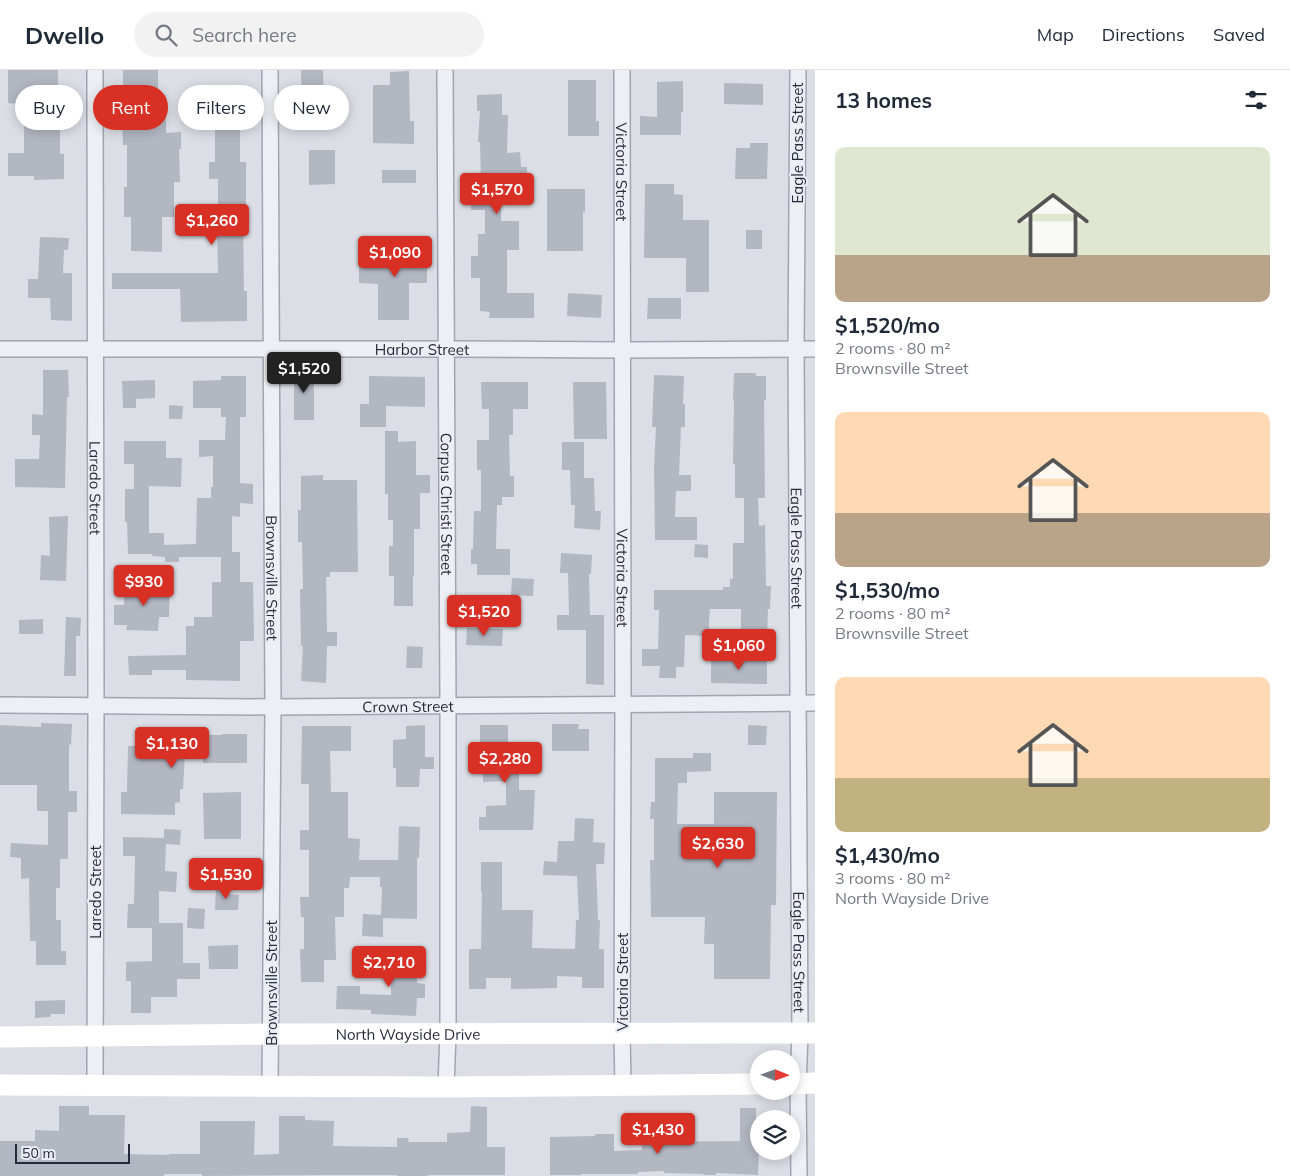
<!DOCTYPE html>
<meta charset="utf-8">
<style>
body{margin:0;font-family:Mulish,sans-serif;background:#f2f2f3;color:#1f2937;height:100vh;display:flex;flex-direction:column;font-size:19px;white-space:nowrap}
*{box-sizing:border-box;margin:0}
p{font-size:16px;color:#747a83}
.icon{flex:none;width:28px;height:28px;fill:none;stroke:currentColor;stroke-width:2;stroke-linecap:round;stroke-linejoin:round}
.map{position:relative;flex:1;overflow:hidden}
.panel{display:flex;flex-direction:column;background:#fff;width:475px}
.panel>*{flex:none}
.hud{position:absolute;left:15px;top:15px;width:475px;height:45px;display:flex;gap:10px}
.needle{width:32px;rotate:91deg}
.buttons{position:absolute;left:750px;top:980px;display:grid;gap:10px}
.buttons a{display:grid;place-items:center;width:50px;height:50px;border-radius:50%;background:#fff;box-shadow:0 2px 12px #0003;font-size:25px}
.scale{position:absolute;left:15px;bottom:12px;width:115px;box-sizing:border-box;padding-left:5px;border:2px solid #262b3b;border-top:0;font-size:14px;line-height:18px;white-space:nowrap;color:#262b3b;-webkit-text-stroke:4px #eaedf3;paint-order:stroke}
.price{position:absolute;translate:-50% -42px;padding:0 11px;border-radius:5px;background:#d93025;color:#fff;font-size:16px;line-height:32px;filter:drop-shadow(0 1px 2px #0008)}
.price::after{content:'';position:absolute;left:50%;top:30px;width:15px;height:11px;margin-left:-8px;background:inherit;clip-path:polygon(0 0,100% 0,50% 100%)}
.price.active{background:#222;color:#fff}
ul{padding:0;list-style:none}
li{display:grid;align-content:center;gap:10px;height:265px;padding:0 20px}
li span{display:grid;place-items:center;height:155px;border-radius:10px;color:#555}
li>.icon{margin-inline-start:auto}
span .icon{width:90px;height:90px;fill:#fffc;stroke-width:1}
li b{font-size:21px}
h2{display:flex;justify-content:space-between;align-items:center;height:60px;padding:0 20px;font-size:21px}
.chip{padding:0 18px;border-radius:22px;background:#fff;box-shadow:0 2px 12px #0003;font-size:18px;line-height:45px}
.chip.active{background:#d93025;color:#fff}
header{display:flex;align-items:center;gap:30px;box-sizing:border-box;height:70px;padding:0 25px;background:#fff;border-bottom:1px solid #e0e1e3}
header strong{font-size:24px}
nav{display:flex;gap:28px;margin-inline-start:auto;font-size:18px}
.search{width:350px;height:45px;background:#f2f2f3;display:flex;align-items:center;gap:12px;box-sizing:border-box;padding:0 18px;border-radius:28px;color:#747a83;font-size:19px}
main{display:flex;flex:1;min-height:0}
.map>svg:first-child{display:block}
.building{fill:#b3b7c2}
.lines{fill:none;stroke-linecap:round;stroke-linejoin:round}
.minor-casing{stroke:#a1a5af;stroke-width:18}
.minor{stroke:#eeeff4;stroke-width:15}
.secondary{stroke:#fff;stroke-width:21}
.labels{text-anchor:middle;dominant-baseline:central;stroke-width:4;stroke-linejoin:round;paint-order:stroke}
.street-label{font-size:15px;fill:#262b3b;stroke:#eaedf3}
</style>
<header>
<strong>Dwello</strong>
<div class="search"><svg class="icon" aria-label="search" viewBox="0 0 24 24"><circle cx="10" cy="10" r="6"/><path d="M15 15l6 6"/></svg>Search here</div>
<nav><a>Map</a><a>Directions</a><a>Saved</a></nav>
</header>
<main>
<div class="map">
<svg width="815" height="1106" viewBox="0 0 815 1106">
<rect width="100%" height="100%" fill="#dbdee5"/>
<path class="building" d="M8 0H58L57 49H60V84H64V109L34 110V106H8V83H24V43H17L18 34 8 33Z
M123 0H158V25H166V63L181 62V79H179L180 112H174V147H162V182L131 181V147H124V117H127V75H123L122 44H115V25H123Z
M301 0H323L324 33 302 34Z
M409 1 410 51H414V74L373 73V15H390V2Z
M568 10H596V51H599V66H568Z
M683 11V42H681V65H640V46L657 47V12Z
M724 13 763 14V35L724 34Z
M502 24V45H508L507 83 520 82 521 97H527V109L501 110V151H519V180H507V223H534V248H489L490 242 480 241V208H471V186H478V164H485V140H471V115H481L480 72H478L480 41H477V25Z
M215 53H240V92H246V146H243L244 221H247V251L181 252 180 219H112V203H218L217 153H218V109H209V92H215Z
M750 73H768L767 109H735L736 78H750Z
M309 80H335V114L309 115Z
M382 100H416V113H382Z
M645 114H674V124L683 125V150H709V222H686V188H644Z
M547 119H585V142H583V181H547Z
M746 160H762V179H746Z
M40 167 69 168 68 180H64L63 203H72V251L51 250 50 228H28V209H38Z
M400 173H427V213H409V250H378V214L359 213V185H400Z
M568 223 602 225 601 248 567 246Z
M648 228H681V249H647Z
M294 299H314V350H294Z
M43 300H68L69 327H67L65 418 15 417V389H39L40 365H32V344L43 345Z
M734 303H756V306H766V330H764L765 428H758L759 456 765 455 766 516H771L770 539H768L767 568 741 567V539H710L708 566 685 565 684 597H676V608H659L660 596H642V579H658L659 540H654V520H723V517H730V509H733V473H744V428H735V394H733L734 330H733Z
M654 305 684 306 683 334H685V357H681L679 405H691V421H676L675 447H697V470H655L654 398 656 357H652Z
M221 306H246V347H240V413L253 414V434L240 433V447L232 446V482H240V512H253L254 571H240V611L186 610V600H152V605H129L128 586 186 585V556H194V547H212V512H221V487H179V492H165V487L152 486V484H128L127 452H125V419H134V394H124V371H166V388H182L181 417 149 416V463H164V475L196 474 197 428H211V417H213V386L199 387V370H225L226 347H221V338H193V311L221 310Z
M369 306 425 307V337L386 336V357H360V334H369Z
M155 310V328L136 329V338H123L122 311Z
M481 312H528V339H513V365H509L510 406H514V427H502V435H497L496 479H510V505H477V494H471V479H473L474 441H481V400H477V370H489V339H482Z
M573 312H606L607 369H574Z
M169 335 183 336 182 349H169Z
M385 361H398V372L416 371V405H430V423H420V459H414V506H413V536H394V506H389V476H393V450H388V424H385Z
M562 372H584V408H594L595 441H601L600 460 574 458 575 435H571L570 400H562Z
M323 405V410H357L358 502H330V507H326L327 562H337V576H327L326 613 301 611 303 576H301L300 519H303L302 472H298V440H301V406Z
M68 446 66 511 40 510 41 485 50 486 49 447Z
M695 474 708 475V488L694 487Z
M561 483 592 485 591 504H589L590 545H604V615L586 614V560H557V545H569L568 503H560Z
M512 508 534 509 533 526 511 525Z
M152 512H170L169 547H159L158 561 126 560 127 555H114V535H124V517H152Z
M66 547 81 548 80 566H76V606H64Z
M43 549V564H19V550Z
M467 558 503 559 502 576 466 575Z
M407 576 423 577 422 598H406Z
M711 589H767V614L711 613Z
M41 653 72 654 71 675 69 674V721H77V742H68V789H60V818H56V850H61V881H66V895H36V871H30L29 808 21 809V788L10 787 11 773 48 775V741H37V715H0V655L41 657Z
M552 654H579L578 659H589V681H552Z
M425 655V687H434V699H420L419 717H396V698H393V670L406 669V656Z
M480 655H508V687H519V720H535L533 760H479V747H486V736L506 735V711L483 712V679H480Z
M748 655 767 656 766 675H748Z
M302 656H351V681H330L331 722H348V768L360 769 359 790H398L399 756 420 757 419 788H417V849L383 848V867L362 866 363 844 381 845 382 817H380V807H350L349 818H344V847H335L336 890H324V912H301L300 879H304V847H301L300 827H309V780H300V760H309V714H301Z
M222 664H247V693H203V685L185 684 183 719H180V732L175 733V745L121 744V722H127L128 676H152V665L190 666V665H222Z
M693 683H711V701L687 702V713H678L677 754H714V722H777L776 835H771L770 909H714V874H704L705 847H651L650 790H654V749H650L651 732H655V688H693Z
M241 722V769H204L203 723Z
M575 748 594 749 593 772 605 773 604 794H596L598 850H600L599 879H604V918H582V907L557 906V918L511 919V908H486V919H469V879H481L482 822H481V792H502V840H533L532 878 575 879 576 850H579L577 806 543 805 544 791 557 792 558 771H574Z
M164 759 181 760 180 775 166 774 165 801 177 802 176 822 159 821V853H183V893H200V909H177V927H151V943H131V911H126V892L152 891V858H127L128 834H134L135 786H123V767L164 768Z
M216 818H228L227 824 239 825 238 840H215Z
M188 838 205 839 204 859 187 858Z
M238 875V899H209L208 876Z
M385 879H417V913L425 914V928H417L416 946 371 944V940L336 939 337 916H360V924L391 925V897H385Z
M65 930V944H51L50 947 35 948V931Z
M59 1036H89V1045H125L124 1084 169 1085V1084H200V1051H255L254 1085 279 1084V1046H305V1050L334 1051 333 1076 397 1077V1068H408L409 1072H447V1063L470 1062 471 1036 487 1037V1077H505V1105H428V1106H397V1105H323L202 1106V1104H164V1106H0V1071H35V1060L59 1061Z
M740 1038H756V1078H759V1081L758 1105 716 1103V1105H704V1104L664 1103V1101L638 1102V1104H581V1105H550V1067L595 1066V1064H614V1081L642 1080V1072L740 1071Z"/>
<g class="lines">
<defs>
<g id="minor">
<path id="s1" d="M95 0 96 635 95 1015"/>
<path id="s2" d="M270 0 273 637 270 1016"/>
<path id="s3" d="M445 0 448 635V964L446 1017"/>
<path id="s4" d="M622 0 623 635 622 964 623 1015"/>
<path id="s5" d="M798 0 796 279 800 964 798 1014 799 1106"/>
<path id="s6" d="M0 279H447L622 280 815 279"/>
<path id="s7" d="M0 635 273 637 815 633"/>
</g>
</defs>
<use href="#minor" class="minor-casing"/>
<use href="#minor" class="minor"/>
<g class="secondary">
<path id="s8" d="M0 967 271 964 815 963"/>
<path d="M791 1014 815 1013"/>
<path d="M0 1015 446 1017 759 1014"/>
</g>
</g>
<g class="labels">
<g class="street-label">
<text transform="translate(797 73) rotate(-90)">Eagle Pass Street</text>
<text stroke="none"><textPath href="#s4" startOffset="102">Victoria Street</textPath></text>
<text stroke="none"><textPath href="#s6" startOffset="422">Harbor Street</textPath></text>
<text stroke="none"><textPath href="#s1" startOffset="418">Laredo Street</textPath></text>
<text stroke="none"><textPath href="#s3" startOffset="434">Corpus Christi Street</textPath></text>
<text stroke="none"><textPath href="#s5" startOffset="478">Eagle Pass Street</textPath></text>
<text stroke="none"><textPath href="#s4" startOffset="508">Victoria Street</textPath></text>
<text stroke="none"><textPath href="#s2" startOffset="508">Brownsville Street</textPath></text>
<text stroke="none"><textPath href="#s7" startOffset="408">Crown Street</textPath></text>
<text transform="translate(95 822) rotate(-90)">Laredo Street</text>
<text stroke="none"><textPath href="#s5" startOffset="882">Eagle Pass Street</textPath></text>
<text transform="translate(622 912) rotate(-90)">Victoria Street</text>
<text transform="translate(271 913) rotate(-90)">Brownsville Street</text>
<text stroke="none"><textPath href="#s8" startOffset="408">North Wayside Drive</textPath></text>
</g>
</g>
</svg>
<div class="buttons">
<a><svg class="needle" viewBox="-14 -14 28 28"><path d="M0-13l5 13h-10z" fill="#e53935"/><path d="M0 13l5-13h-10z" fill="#747a83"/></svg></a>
<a><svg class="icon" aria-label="layers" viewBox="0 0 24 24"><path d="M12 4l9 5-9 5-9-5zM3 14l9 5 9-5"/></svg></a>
</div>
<div class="scale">50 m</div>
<b class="price" style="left:497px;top:145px">$1,570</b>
<b class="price" style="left:212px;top:176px">$1,260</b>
<b class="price" style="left:395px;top:208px">$1,090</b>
<b class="price active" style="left:304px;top:324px">$1,520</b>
<b class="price" style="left:144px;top:537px">$930</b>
<b class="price" style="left:484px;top:567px">$1,520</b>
<b class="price" style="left:739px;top:601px">$1,060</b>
<b class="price" style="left:172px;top:699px">$1,130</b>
<b class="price" style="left:505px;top:714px">$2,280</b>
<b class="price" style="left:718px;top:799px">$2,630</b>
<b class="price" style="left:226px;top:830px">$1,530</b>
<b class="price" style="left:389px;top:918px">$2,710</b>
<b class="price" style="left:658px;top:1085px">$1,430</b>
<div class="hud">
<a class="chip">Buy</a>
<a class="chip active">Rent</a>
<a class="chip">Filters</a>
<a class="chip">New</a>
</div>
</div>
<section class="panel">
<h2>13 homes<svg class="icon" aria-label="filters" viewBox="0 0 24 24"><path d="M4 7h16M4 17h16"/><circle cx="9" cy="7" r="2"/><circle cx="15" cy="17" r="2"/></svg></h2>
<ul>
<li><span style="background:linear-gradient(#dfe7d0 70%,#b9a48a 0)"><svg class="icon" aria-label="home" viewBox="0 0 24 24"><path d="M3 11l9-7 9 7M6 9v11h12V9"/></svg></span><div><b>$1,520/mo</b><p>2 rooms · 80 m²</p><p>Brownsville Street</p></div></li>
<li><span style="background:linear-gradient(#ffd9b3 65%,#b9a48a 0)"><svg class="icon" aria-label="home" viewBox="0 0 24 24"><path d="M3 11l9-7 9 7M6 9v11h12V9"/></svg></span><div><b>$1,530/mo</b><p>2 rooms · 80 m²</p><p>Brownsville Street</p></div></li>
<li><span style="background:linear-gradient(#ffd9b3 65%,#c2b280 0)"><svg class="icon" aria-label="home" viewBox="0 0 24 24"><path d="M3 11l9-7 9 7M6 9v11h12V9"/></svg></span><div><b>$1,430/mo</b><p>3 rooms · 80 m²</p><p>North Wayside Drive</p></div></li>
</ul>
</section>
</main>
